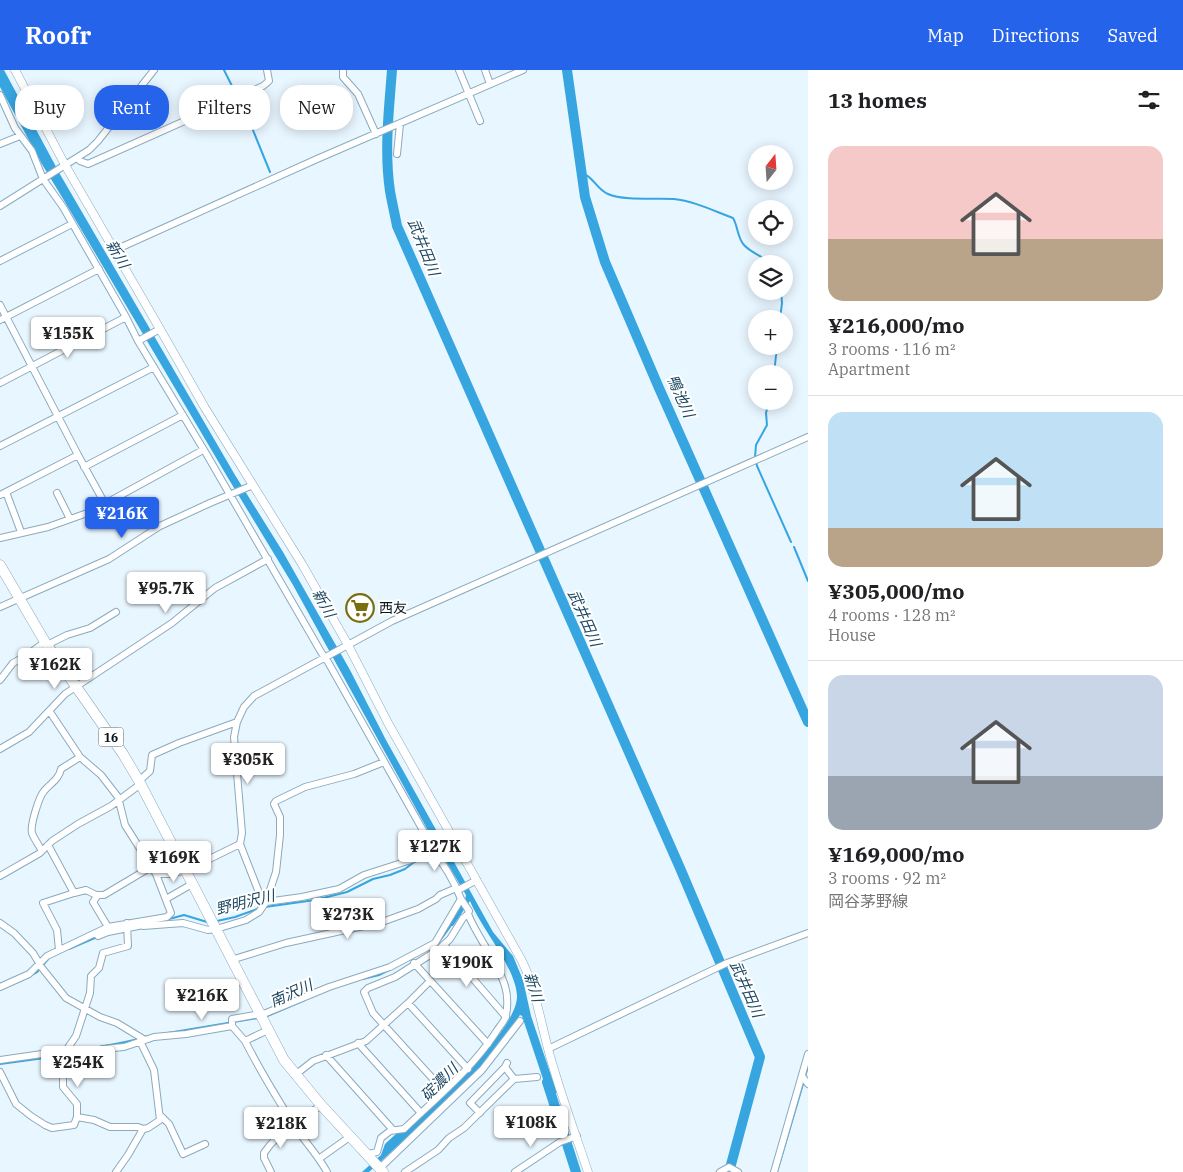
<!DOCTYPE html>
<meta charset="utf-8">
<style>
body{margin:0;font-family:"IBM Plex Serif","Noto Sans JP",serif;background:#f6f6f6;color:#202124;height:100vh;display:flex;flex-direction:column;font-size:19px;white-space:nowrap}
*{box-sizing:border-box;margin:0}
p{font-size:16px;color:#757577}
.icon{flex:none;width:28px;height:28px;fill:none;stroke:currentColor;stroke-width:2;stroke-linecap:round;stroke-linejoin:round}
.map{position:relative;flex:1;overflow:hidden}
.drawer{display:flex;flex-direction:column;background:#fff;width:375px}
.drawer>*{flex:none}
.guide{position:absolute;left:15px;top:15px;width:475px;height:45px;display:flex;gap:10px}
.needle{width:32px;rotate:17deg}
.tools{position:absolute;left:748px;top:75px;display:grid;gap:10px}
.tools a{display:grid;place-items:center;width:45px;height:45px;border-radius:50%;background:#fff;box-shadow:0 2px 12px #0003;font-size:25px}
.price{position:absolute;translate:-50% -42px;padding:0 11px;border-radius:5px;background:#fff;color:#222;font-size:16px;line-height:32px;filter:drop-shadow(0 1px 2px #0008)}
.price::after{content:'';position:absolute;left:50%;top:30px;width:15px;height:11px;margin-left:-8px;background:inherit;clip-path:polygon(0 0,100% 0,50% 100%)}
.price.current{background:#2563eb;color:#fff}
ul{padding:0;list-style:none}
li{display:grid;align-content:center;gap:10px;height:265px;padding:0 20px}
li+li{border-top:1px solid #e0e0e0}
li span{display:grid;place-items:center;height:155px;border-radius:15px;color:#555}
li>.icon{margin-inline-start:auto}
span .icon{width:90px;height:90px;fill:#fffc;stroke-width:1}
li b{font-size:21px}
h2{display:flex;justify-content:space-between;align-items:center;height:60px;padding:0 20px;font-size:21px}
.pill{padding:0 18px;border-radius:20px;background:#fff;box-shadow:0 2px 12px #0003;font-size:18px;line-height:45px}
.pill.current{background:#2563eb;color:#fff}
header{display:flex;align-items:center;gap:30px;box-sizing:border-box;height:70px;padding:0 25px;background:#2563eb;color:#fff}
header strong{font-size:24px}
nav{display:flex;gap:28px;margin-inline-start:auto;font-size:18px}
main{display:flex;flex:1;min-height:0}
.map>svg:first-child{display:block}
.water{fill:#37a5e0}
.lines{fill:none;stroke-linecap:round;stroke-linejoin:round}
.stream{stroke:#37a5e0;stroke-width:2}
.river{stroke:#37a5e0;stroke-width:10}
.minor-casing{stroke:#8aaabe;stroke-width:8}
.tertiary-casing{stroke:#8aaabe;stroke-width:9}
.primary-casing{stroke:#8aaabe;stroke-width:11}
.minor{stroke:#fff;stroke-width:6}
.tertiary{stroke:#fff;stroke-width:8}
.primary{stroke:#fff;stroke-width:10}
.labels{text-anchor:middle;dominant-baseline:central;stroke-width:4;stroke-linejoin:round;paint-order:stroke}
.shield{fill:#fff;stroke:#545c61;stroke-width:1}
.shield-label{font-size:12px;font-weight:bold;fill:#0a161d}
.poi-label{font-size:14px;fill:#0a161d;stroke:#fff;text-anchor:start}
.water-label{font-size:15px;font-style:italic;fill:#1d4861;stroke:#fff}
</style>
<header>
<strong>Roofr</strong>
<nav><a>Map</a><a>Directions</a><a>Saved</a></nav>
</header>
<main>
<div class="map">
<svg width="808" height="1102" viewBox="0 0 808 1102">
<rect width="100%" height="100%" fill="#e8f6ff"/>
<path class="water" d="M0 0H4L61 106 235 405 283 482 350 600 386 670 493 862 513 886 523 910 531 946 557 1023 548 1024 522 946 520 945 473 1006 446 1032 369 1102H362L381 1085 385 1074 397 1063H404C429 1040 518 960 517 926 516 898 481 858 470 831L453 856 449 855 465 830 466 825 431 766 293 515 228 408 62 127 43 96 0 17Z"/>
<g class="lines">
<path class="stream" d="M224 0 248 48 270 102
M582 103C594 107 596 119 608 124 623 131 656 128 674 129 694 131 714 141 733 148 738 156 737 167 744 175 751 183 763 186 771 194
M780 249 782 233 781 221
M774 304 777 276
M769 331 766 343 767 355 756 375 755 387 757 396 791 472
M794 477 808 511
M265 837 315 830 347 822 373 809 390 805 405 799 430 780
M169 849 184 845 207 852
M217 851 235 847 260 838
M439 872 452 854
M69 879 97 867
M363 909 379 905 389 900
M20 911 37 902 49 888
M265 947 305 930
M144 967 258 948
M71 983C93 977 116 975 138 969
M0 994 52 987
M805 1006 808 997
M777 1102 803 1014"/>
<path class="river" d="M392 0C389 40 384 81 390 121 392 133 395 145 397 156L680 798 760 987 729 1102
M567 0 585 127 605 192 659 318 808 652
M547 1012 576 1102"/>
<defs>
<path id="minor" d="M343 0V7L358 24 376 64
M459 0 480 51
M485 0 490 14
M0 25 15 58 32 81 43 109 63 137 126 247 138 271 207 385 321 582 328 592 429 771 428 774C441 790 454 810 461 829L435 873 390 897 329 917 266 943 232 949V956L186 964 154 967 124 977 103 979 86 985 78 986 42 984 0 990
M0 74 20 66
M397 84 400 54
M77 88 80 91 88 94 263 16 269 11 267 0
M0 136 89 80 98 71 154 0
M115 180 317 89 523 0
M0 191 72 154
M0 235 78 385 105 434
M0 250 99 199
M138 271 160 259
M0 313 126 247
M0 376 154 297
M84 397 183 345
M6 422 21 462
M57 423 70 449
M0 425 78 385
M0 468 48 457 90 442 203 380
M0 537 109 489 160 456 210 433 253 415
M47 575 67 565 90 558 116 542
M0 610 13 593 26 586 45 572
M50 642 80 687 101 705 118 727 125 755 156 804
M0 679 29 662 65 624 172 553 215 518 268 489
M428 774 414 789 364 805 339 819 302 827 266 832 261 835 258 820 240 774 242 763 234 667 237 652 244 637 254 626 392 551 808 367
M48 775 74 823 86 820 96 825H104L151 797
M42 781C39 775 34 769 32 763 30 755 39 727 44 721 51 713 59 709 61 699L80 687
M0 806 40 783 52 771 78 754 111 736 138 716 139 711 150 701 152 685 179 673 237 652
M98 825 93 832 108 857
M166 829 192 814
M461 829 469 841 468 844
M143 851V856L183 853 208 860 216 859 246 850 259 842 266 832 276 802 280 765V747L274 734 276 731 305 717 354 704 384 692
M0 853 14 863 33 883 42 898 66 928 100 947 117 953 145 970
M98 866 108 862 143 855
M444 875 506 947
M59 880 57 860 43 833 74 823
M231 890 286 873 382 852 418 839 436 829 440 825 454 819H460L477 810
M414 893 488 974
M0 917 29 904 47 886 108 857 167 847 171 843 156 804H171L189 799 240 774
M408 933 468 999
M232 956 245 971
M268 960 245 971C260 1000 276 1027 294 1055 304 1071 318 1085 327 1102
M358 973 421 1043
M548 979 727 893 808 863
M63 985 76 966 90 923 91 906 99 898 103 883 128 876 127 853
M326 985 393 1060
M507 993 505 997 514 1009
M0 1002 16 1034 31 1046 45 1055 52 1058 74 1055 77 1047V1034L63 1017V1002L59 988 60 985
M295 1005 313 991 366 971 408 933 430 911
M802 1006 808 1014
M480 1043 470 1033 505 997
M160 1045 169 1054 183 1084 205 1074
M77 1047 94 1050 110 1057H138L143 1059 148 1058 160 1050 154 1000 140 971
M368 1084 377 1082 381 1068 390 1061 404 1059C436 1028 471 1000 496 962 499 957 505 951 506 946 508 935 508 926 505 916 497 890 478 869 468 844L463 848 450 869 438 880 395 907 368 918 364 922 373 943 444 1021
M320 1088 351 1066
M380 1098 482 1000 520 951
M116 1102 128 1085 143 1059
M271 1102 264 1088V1083L270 1075 288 1056 297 1053 321 1035
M405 1102 438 1080 449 1068 464 1058 514 1009 537 1007
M515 1102 560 1072 577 1066
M720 1102 729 1097 738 1102
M774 1102 808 984"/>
<path id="tertiary" d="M15 0 65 95 160 259 205 338 302 494 348 575 388 653 522 891C536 920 541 954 550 986 561 1025 575 1063 588 1102"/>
<path id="primary" d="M0 495 45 572 123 684 139 711 284 990 321 1035 383 1102"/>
</defs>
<use href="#minor" class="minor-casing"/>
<use href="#tertiary" class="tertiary-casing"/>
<use href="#primary" class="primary-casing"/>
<use href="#minor" class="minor"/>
<use href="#tertiary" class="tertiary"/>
<use href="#primary" class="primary"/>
</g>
<defs>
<symbol id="supermarket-ring" viewBox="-11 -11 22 22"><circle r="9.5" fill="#fff" stroke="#796f0f" stroke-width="1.5"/><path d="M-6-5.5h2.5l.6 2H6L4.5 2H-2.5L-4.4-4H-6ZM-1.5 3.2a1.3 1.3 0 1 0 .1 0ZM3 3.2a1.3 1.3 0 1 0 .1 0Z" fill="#796f0f"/></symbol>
</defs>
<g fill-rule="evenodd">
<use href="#supermarket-ring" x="344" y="522" width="32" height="32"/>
</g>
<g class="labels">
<rect class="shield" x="98.5" y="657.5" width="25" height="19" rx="4"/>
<g class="shield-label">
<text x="111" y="667">16</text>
</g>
<g class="poi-label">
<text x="379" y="538">西友</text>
</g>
<g class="water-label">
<text transform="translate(424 177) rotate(68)">武井田川</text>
<text transform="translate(118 184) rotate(59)">新川</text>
<text transform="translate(681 326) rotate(66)">鴨池川</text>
<text transform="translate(324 533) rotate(61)">新川</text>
<text transform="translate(585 548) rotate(66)">武井田川</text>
<text transform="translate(245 832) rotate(-14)">野明沢川</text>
<text transform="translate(534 917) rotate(73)">新川</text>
<text transform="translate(747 919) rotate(66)">武井田川</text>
<text transform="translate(291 923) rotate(-24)">南沢川</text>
<text transform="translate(439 1012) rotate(-45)">碇濃川</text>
</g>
</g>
</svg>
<div class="tools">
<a><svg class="needle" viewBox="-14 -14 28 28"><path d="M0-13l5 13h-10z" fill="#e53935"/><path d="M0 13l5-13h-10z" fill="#757577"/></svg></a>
<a><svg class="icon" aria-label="locate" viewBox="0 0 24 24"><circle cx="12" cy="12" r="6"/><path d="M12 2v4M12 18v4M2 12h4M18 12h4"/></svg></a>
<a><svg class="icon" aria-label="layers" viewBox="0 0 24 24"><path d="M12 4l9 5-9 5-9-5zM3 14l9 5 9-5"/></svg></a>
<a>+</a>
<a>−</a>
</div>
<b class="price" style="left:68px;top:289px">¥155K</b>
<b class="price current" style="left:122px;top:469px">¥216K</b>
<b class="price" style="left:166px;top:544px">¥95.7K</b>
<b class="price" style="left:55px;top:620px">¥162K</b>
<b class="price" style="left:248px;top:715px">¥305K</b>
<b class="price" style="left:435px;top:802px">¥127K</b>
<b class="price" style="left:174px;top:813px">¥169K</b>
<b class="price" style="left:348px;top:870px">¥273K</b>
<b class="price" style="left:467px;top:918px">¥190K</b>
<b class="price" style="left:202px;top:951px">¥216K</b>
<b class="price" style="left:78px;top:1018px">¥254K</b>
<b class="price" style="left:531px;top:1078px">¥108K</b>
<b class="price" style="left:281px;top:1079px">¥218K</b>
<div class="guide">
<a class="pill">Buy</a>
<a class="pill current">Rent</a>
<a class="pill">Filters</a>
<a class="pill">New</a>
</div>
</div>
<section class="drawer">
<h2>13 homes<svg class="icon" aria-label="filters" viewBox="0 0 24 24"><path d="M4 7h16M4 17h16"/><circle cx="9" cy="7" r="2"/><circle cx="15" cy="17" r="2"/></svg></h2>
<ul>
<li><span style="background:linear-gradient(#f6c9c9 60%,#b9a48a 0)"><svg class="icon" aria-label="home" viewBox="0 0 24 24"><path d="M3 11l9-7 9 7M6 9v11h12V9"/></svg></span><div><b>¥216,000/mo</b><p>3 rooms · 116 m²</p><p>Apartment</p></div></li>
<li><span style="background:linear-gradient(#bfe0f5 75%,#b9a48a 0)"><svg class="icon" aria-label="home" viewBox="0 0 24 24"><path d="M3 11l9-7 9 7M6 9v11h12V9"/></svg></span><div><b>¥305,000/mo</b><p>4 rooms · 128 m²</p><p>House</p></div></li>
<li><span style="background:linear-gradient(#c9d6e8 65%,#9aa5b1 0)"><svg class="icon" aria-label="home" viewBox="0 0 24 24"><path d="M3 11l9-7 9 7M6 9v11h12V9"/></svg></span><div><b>¥169,000/mo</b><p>3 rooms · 92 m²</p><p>岡谷茅野線</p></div></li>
</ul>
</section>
</main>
